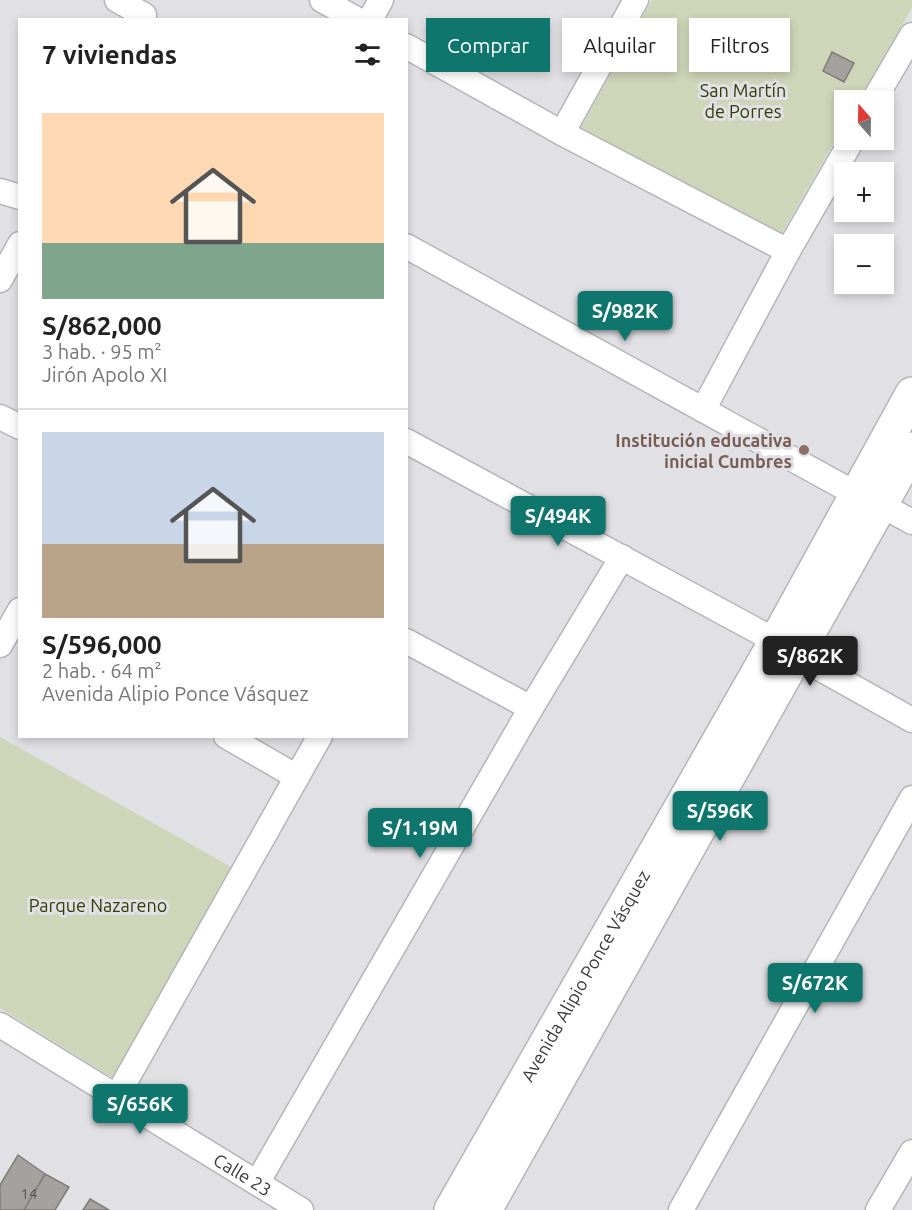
<!DOCTYPE html>
<html lang="es">
<meta charset="utf-8">
<style>
body{margin:0;font-family:Ubuntu,sans-serif;background:#f6f6f6;color:#222;height:100vh;display:flex;flex-direction:column;font-size:22px;white-space:nowrap}
*{box-sizing:border-box;margin:0}
p{font-size:20px;color:#767676}
.icon{flex:none;width:33px;height:33px;fill:none;stroke:currentColor;stroke-width:2;stroke-linecap:round;stroke-linejoin:round}
.map{position:relative;flex:1;overflow:hidden}
.details{position:absolute;left:18px;top:18px;width:390px;height:720px;display:flex;flex-direction:column;background:#fff;border-radius:0px;box-shadow:0 3px 9px #0003}
.details>*{flex:none}
.guide{position:absolute;left:426px;top:18px;width:396px;height:54px;display:flex;gap:12px}
.needle{width:39px;rotate:340deg}
.fabs{position:absolute;left:834px;top:90px;display:grid;gap:12px}
.fabs a{display:grid;place-items:center;width:60px;height:60px;border-radius:0px;background:#fff;box-shadow:0 3px 9px #0003;font-size:30px}
.price{position:absolute;translate:-50% -51px;padding:0 14px;border-radius:6px;background:#0f766e;color:#fff;font-size:20px;line-height:39px;filter:drop-shadow(0 2px 3px #0008)}
.price::after{content:'';position:absolute;left:50%;top:36px;width:18px;height:14px;margin-left:-9px;background:inherit;clip-path:polygon(0 0,100% 0,50% 100%)}
.price.selected{background:#222;color:#fff}
ul{padding:0;list-style:none}
li{display:grid;align-content:center;gap:12px;height:318px;padding:0 24px}
li+li{border-top:2px solid #e0e0e0}
li span{display:grid;place-items:center;height:186px;border-radius:0px;color:#555}
li>.icon{margin-inline-start:auto}
span .icon{width:108px;height:108px;fill:#fffc;stroke-width:1}
li b{font-size:26px}
h2{display:flex;justify-content:space-between;align-items:center;height:72px;padding:0 24px;font-size:26px}
.tag{padding:0 21px;border-radius:0px;background:#fff;box-shadow:0 3px 9px #0003;font-size:21px;line-height:54px}
.tag.selected{background:#0f766e;color:#fff}
.map>svg:first-child{display:block}
.green{fill:#cfd5b8}
.building{fill:#a5a19f;stroke:#7f7b79;stroke-width:1.5}
.lines{fill:none;stroke-linecap:round;stroke-linejoin:round}
.street-casing{stroke:#b4b5b9;stroke-width:27}
.secondary-casing{stroke:#b4b5b9;stroke-width:36}
.street{stroke:#fff;stroke-width:24}
.secondary{stroke:#fff;stroke-width:33}
.education-dot{fill:#8d6e63;stroke:#e1e1e5;stroke-width:2}
.labels{text-anchor:middle;dominant-baseline:central;stroke-width:6;stroke-linejoin:round;paint-order:stroke}
.number-label{font-size:15px;fill:#555455}
.park-label{font-size:18px;fill:#343b02;stroke:#e1e1e5}
.education-label{font-size:18px;font-weight:bold;fill:#785e54;stroke:#e1e1e5;text-anchor:end}
.street-label{font-size:18px;fill:#3a3a3c;stroke:#e1e1e5}
</style>
<div class="map">
<svg width="912" height="1210" viewBox="0 0 912 1210">
<rect width="100%" height="100%" fill="#e1e1e5"/>
<path class="green" d="M652 0H912V8L859 100H844V125L782 233 580 129Z
M0 737 233 868 113 1078 0 1008Z"/>
<path class="building" d="M649 20 665 29 644 67 628 57Z
M832 52 854 63 844 82 823 71Z
M18 1155 45 1174 24 1210H0V1185Z
M45 1174 69 1187 55 1210H24Z
M90 1199 109 1210H83Z"/>
<g class="lines">
<defs>
<g id="street">
<path d="M117 0 144 15"/>
<path d="M322 0 358 20"/>
<path d="M370 20 381 0"/>
<path d="M406 46 562 133 788 251"/>
<path d="M874 100 912 35"/>
<path d="M562 133 636 0"/>
<path d="M0 191 20 197"/>
<path d="M406 246 856 494 881 505 912 522"/>
<path d="M0 280 20 244"/>
<path d="M703 410 788 251 852 140"/>
<path d="M0 417 20 427"/>
<path d="M406 441 776 641 796 655 912 720"/>
<path d="M406 641 531 708"/>
<path d="M0 645 20 610"/>
<path d="M226 736 297 777"/>
<path id="s1" d="M0 1025 301 1210"/>
<path d="M117 1096 320 736"/>
<path d="M257 1183 531 708 622 557"/>
<path d="M681 1210 912 798"/>
<path d="M878 1210 912 1152"/>
</g>
<g id="secondary">
<path id="s2" d="M451 1210 776 641 912 394"/>
<path d="M485 1210 912 449"/>
</g>
</defs>
<use href="#street" class="street-casing"/>
<use href="#secondary" class="secondary-casing"/>
<use href="#street" class="street"/>
<use href="#secondary" class="secondary"/>
</g>
<circle class="education-dot" cx="804" cy="450" r="6"/>
<g class="labels">
<g class="number-label">
<text x="29" y="1193">14</text>
</g>
<g class="park-label">
<text x="743" y="90">San Martín<tspan x="743" dy="21">de Porres</tspan></text>
<text x="98" y="905">Parque Nazareno</text>
</g>
<g class="education-label">
<text x="792" y="440">Institución educativa<tspan x="792" dy="21">inicial Cumbres</tspan></text>
</g>
<g class="street-label">
<text stroke="none"><textPath href="#s2" startOffset="270">Avenida Alipio Ponce Vásquez</textPath></text>
<text stroke="none"><textPath href="#s1" startOffset="285">Calle 23</textPath></text>
</g>
</g>
</svg>
<div class="fabs">
<a><svg class="needle" viewBox="-14 -14 28 28"><path d="M0-13l5 13h-10z" fill="#e53935"/><path d="M0 13l5-13h-10z" fill="#767676"/></svg></a>
<a>+</a>
<a>−</a>
</div>
<b class="price" style="left:625px;top:342px">S/982K</b>
<b class="price" style="left:558px;top:547px">S/494K</b>
<b class="price selected" style="left:810px;top:687px">S/862K</b>
<b class="price" style="left:720px;top:842px">S/596K</b>
<b class="price" style="left:420px;top:859px">S/1.19M</b>
<b class="price" style="left:815px;top:1014px">S/672K</b>
<b class="price" style="left:140px;top:1135px">S/656K</b>
<div class="guide">
<a class="tag selected">Comprar</a>
<a class="tag">Alquilar</a>
<a class="tag">Filtros</a>
</div>
<section class="details">
<h2>7 viviendas<svg class="icon" aria-label="filters" viewBox="0 0 24 24"><path d="M4 7h16M4 17h16"/><circle cx="9" cy="7" r="2"/><circle cx="15" cy="17" r="2"/></svg></h2>
<ul>
<li><span style="background:linear-gradient(#ffd9b3 70%,#7fa58c 0)"><svg class="icon" aria-label="home" viewBox="0 0 24 24"><path d="M3 11l9-7 9 7M6 9v11h12V9"/></svg></span><div><b>S/862,000</b><p>3 hab. · 95 m²</p><p>Jirón Apolo XI</p></div></li>
<li><span style="background:linear-gradient(#c9d6e8 60%,#b9a48a 0)"><svg class="icon" aria-label="home" viewBox="0 0 24 24"><path d="M3 11l9-7 9 7M6 9v11h12V9"/></svg></span><div><b>S/596,000</b><p>2 hab. · 64 m²</p><p>Avenida Alipio Ponce Vásquez</p></div></li>
</ul>
</section>
</div>
